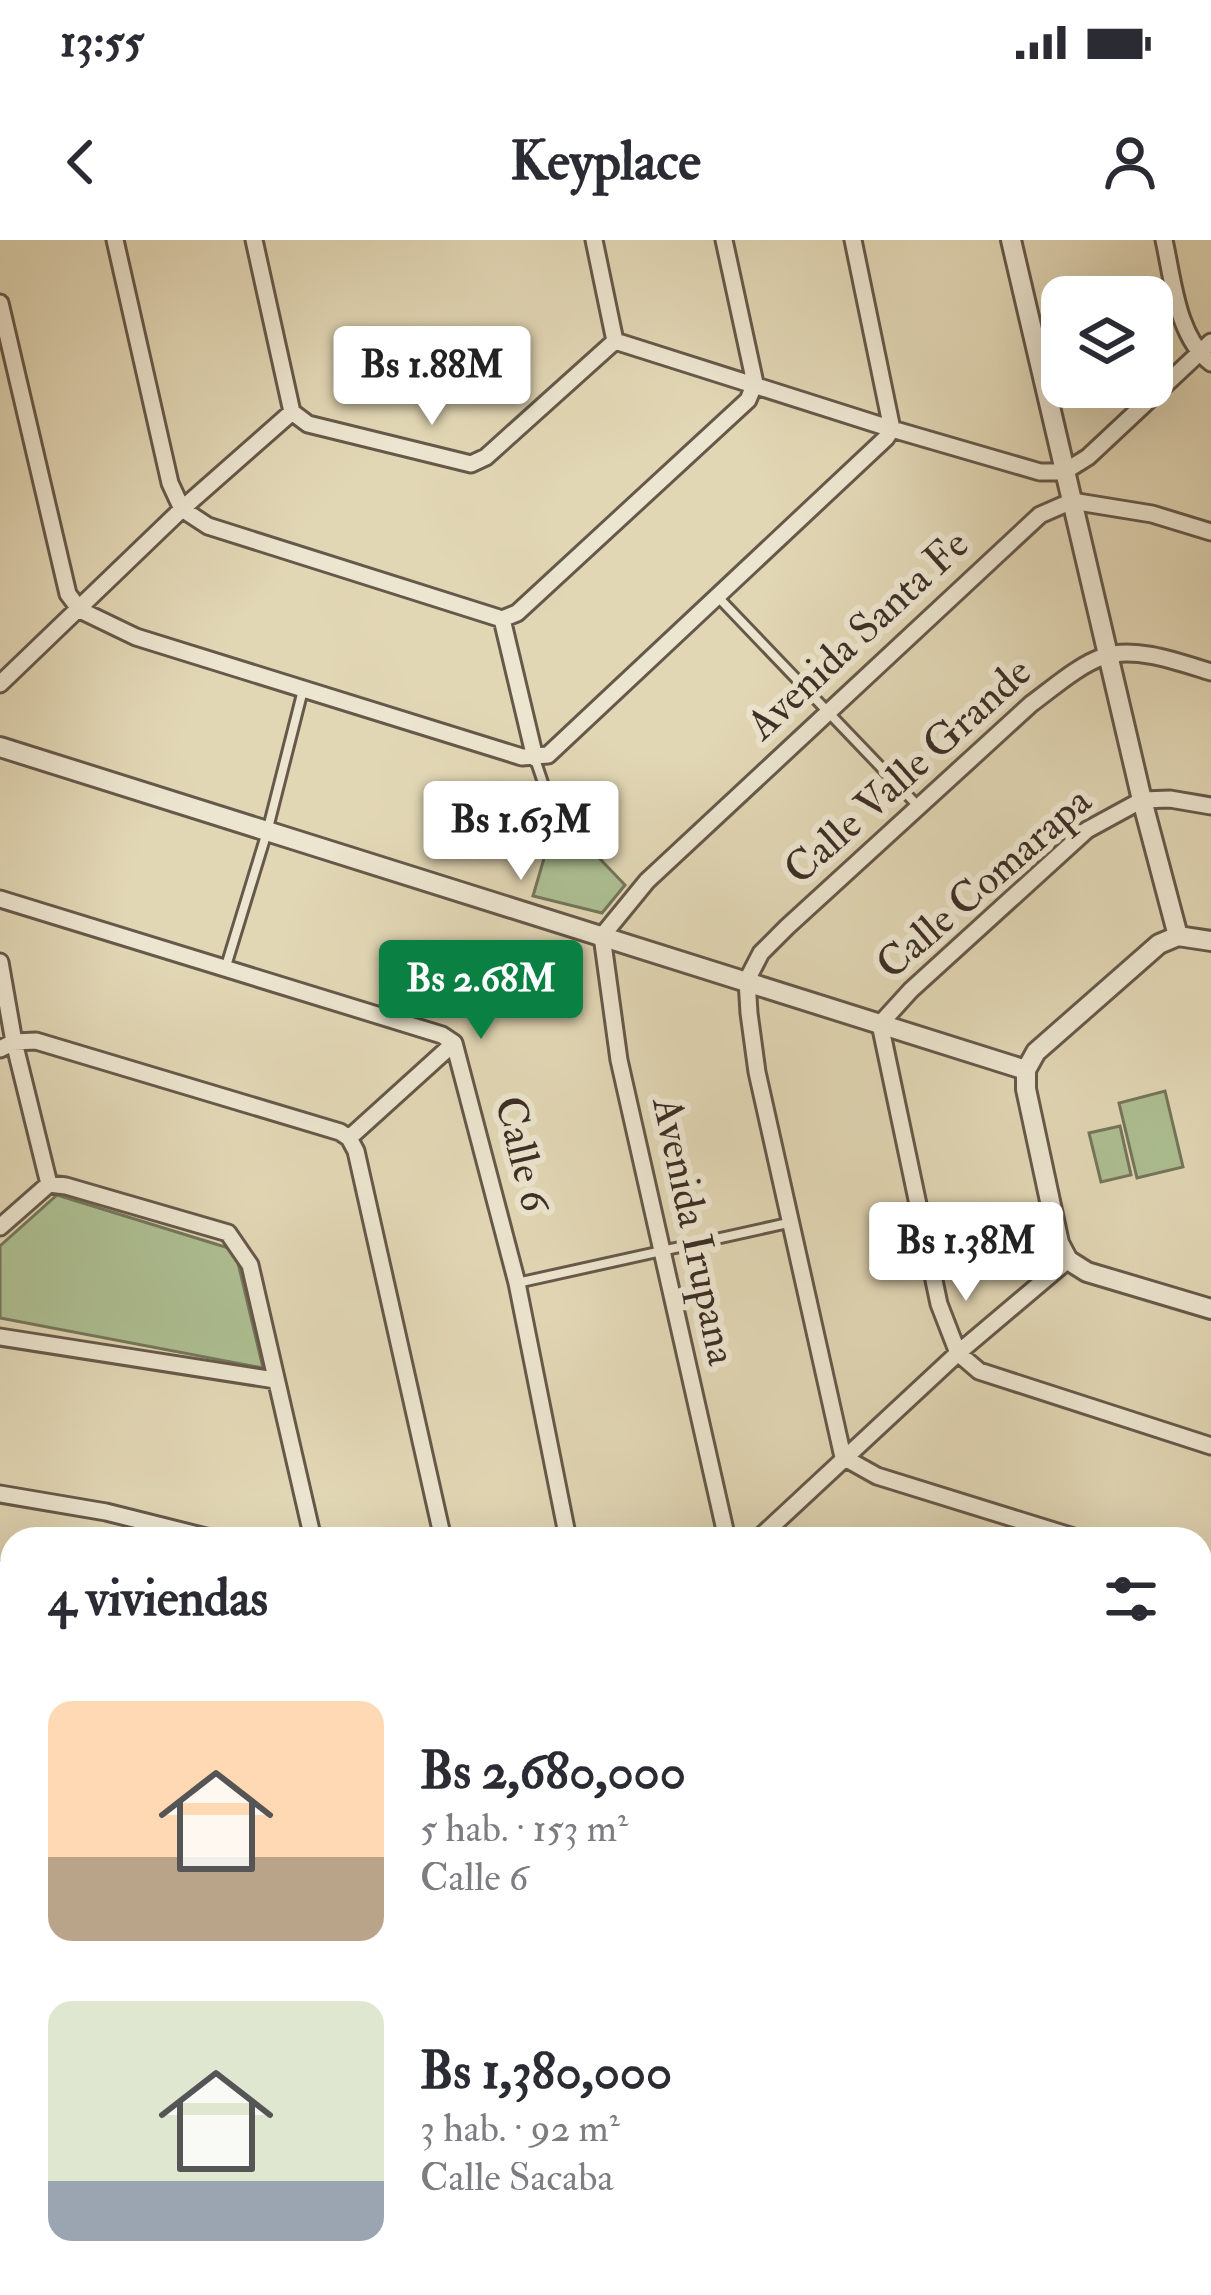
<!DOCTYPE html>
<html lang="es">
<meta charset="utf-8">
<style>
body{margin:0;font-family:"IM FELL Double Pica",serif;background:#f7f7f7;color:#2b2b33;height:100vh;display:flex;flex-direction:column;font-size:45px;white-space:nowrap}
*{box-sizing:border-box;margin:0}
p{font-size:39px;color:#7c7c81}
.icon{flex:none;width:66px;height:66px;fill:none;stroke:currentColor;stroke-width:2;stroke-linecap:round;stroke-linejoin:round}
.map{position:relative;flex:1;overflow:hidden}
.drawer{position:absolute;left:0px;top:1287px;width:1212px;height:768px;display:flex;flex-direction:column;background:#fff;border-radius:36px 36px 0 0;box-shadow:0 12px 48px #0002}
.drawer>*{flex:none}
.tools{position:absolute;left:1041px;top:36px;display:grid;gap:24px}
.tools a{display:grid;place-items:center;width:132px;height:132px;border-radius:24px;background:#fff;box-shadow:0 12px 48px #0002;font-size:60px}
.price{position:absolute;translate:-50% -102px;padding:0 27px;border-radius:12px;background:#fff;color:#222;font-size:39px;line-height:78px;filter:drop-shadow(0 3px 6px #0008)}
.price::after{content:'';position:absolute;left:50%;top:72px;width:36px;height:27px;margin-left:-18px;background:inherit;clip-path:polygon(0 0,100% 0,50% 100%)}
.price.on{background:#0b8043;color:#fff}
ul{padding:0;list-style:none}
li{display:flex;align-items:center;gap:36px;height:300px;padding:0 48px}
li span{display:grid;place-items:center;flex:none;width:336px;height:240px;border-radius:24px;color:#555}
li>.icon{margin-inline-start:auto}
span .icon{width:144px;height:144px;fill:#fffc;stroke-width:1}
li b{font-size:51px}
h2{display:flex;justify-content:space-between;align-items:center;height:144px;padding:0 48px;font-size:51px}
.status{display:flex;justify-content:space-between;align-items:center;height:84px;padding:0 60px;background:#fff;direction:ltr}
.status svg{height:33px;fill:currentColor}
header{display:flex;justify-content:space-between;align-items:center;height:156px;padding:0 48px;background:#fff;font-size:54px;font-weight:700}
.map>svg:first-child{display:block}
.green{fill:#adbf92;stroke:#74765c;stroke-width:3}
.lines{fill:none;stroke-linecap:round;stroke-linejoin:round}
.stream{stroke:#71817b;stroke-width:6}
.canal{stroke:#95b8b3;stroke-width:18}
.service-casing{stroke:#66584a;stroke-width:14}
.minor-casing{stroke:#66584a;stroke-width:21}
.tertiary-casing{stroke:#66584a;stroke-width:24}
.trunk-casing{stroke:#3c2e26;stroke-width:30}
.service{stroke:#ece5cf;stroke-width:8}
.minor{stroke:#ece5cf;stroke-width:15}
.tertiary{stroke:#ece5cf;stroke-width:18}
.trunk{stroke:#e1bc7a;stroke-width:24}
.labels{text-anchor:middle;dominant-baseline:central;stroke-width:12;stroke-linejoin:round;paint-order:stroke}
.street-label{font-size:42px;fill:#3c2e26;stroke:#ece5cf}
</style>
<div class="status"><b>13:55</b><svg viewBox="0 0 49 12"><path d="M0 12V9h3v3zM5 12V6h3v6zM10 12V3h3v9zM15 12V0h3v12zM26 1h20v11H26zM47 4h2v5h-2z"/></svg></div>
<header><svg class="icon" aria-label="back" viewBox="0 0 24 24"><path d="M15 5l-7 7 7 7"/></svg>Keyplace<svg class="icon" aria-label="person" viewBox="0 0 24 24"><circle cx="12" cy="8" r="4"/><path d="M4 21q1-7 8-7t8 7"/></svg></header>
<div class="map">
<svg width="1211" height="2055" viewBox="0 0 1211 2055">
<rect width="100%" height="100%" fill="#e2d7b5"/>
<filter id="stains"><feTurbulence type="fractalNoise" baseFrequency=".00167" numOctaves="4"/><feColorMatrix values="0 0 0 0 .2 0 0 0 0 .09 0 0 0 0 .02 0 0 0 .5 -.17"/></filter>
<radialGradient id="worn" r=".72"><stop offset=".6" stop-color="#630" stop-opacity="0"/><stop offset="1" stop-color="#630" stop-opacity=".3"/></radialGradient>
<path class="green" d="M579 597 625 645 602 673 533 656 549 601Z
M1165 851 1183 927 1137 938 1119 863Z
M1120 886 1131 935 1101 942 1089 893Z
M57 955 235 1010 263 1128 0 1078V1006Z"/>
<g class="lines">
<path class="stream" d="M0 1498 12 1500"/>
<path class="canal" d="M1200 1702 1211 1704"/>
<defs>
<path id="service" d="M717 356 918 566
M535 519 562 599
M226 726 267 592 303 450
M517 1043 788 983"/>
<path id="minor" d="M115 0 170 243 182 269 208 286 502 379 517 373 748 160 755 143 724 0
M254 0 292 172 308 184 471 224 486 217 615 101 594 0
M1164 0C1173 40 1177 97 1211 123
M0 63 68 354 80 370 136 397 522 517 548 515 886 198 892 189 1040 232H1064L1088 217 1211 102
M615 101 892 189 853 0
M502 379 535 518
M0 444 182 269 292 172
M1211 566 1170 559 1142 560 1087 590 911 750 880 784 939 1064 958 1113 979 1131 1211 1206
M0 659 442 795 454 803 517 1043 568 1299
M0 722 14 802 49 944
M0 809 14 802 36 801 340 892 349 898 356 911 443 1299
M349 898 454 803
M0 987 49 944 66 946 228 993 250 1025 313 1299
M0 1097 275 1140
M0 1254 106 1272 214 1299
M727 1299 619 820 602 696 647 641 1040 275 1072 261 1152 274 1211 292
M758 1299 958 1113 1068 1020
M1080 1299 877 1236 843 1217 757 832 749 773 747 740 761 713 787 687 1031 464C1053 448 1078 425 1105 416 1137 406 1181 423 1211 432
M0 1330 12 1332
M1200 1336 1211 1340
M1200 1472 1211 1473
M0 1518 12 1520
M1200 1531 1211 1533
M1200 1732 1211 1734
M0 1754 12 1686
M1200 1890 1211 1892
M1200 2016 1211 2018
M0 2028 12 1954
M143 2055 145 2043
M300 2055 302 2043
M453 2055 455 2043
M1121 2055 1123 2043"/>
<path id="tertiary" d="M1011 0 1142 560 1178 696
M0 507 1026 830
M1211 701 1178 696 1159 704 1036 812 1026 830V849L1059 1003 1068 1020 1087 1032 1211 1069
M0 1909 12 1913
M485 2043 530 2055"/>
<path id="trunk" d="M0 1451 12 1453
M0 1474 12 1476
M1200 1657 1211 1658
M1200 1679 1211 1681"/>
</defs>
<use href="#service" class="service-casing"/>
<use href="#minor" class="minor-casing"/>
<use href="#tertiary" class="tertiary-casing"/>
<use href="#trunk" class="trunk-casing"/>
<use href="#service" class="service"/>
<use href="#minor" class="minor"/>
<use href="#tertiary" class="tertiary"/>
<use href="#trunk" class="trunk"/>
</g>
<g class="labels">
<g class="street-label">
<text transform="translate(858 395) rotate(-43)">Avenida Santa Fe</text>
<text transform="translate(908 531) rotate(-42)">Calle Valle Grande</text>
<text transform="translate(984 643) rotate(-41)">Calle Comarapa</text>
<text transform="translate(522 914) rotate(76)">Calle 6</text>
<text transform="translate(694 991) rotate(78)">Avenida Irupana</text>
</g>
</g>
<rect width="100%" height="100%" filter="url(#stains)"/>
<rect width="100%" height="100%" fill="url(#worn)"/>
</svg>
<div class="tools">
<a><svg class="icon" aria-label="layers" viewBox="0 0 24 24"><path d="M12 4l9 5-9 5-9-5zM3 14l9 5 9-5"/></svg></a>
</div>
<b class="price" style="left:432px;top:188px">Bs 1.88M</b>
<b class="price" style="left:521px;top:643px">Bs 1.63M</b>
<b class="price on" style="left:481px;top:802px">Bs 2.68M</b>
<b class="price" style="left:966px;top:1064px">Bs 1.38M</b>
<section class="drawer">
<h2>4 viviendas<svg class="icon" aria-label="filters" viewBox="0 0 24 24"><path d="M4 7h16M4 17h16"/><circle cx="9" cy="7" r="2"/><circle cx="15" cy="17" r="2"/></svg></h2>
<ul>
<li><span style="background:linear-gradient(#ffd9b3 65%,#b9a48a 0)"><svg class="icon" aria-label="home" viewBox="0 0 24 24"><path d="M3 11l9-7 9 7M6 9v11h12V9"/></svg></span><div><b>Bs 2,680,000</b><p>5 hab. · 153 m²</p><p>Calle 6</p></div></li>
<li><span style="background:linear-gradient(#dfe7d0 75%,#9aa5b1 0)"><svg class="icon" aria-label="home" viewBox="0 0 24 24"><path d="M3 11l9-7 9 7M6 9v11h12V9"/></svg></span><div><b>Bs 1,380,000</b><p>3 hab. · 92 m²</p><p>Calle Sacaba</p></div></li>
</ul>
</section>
</div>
